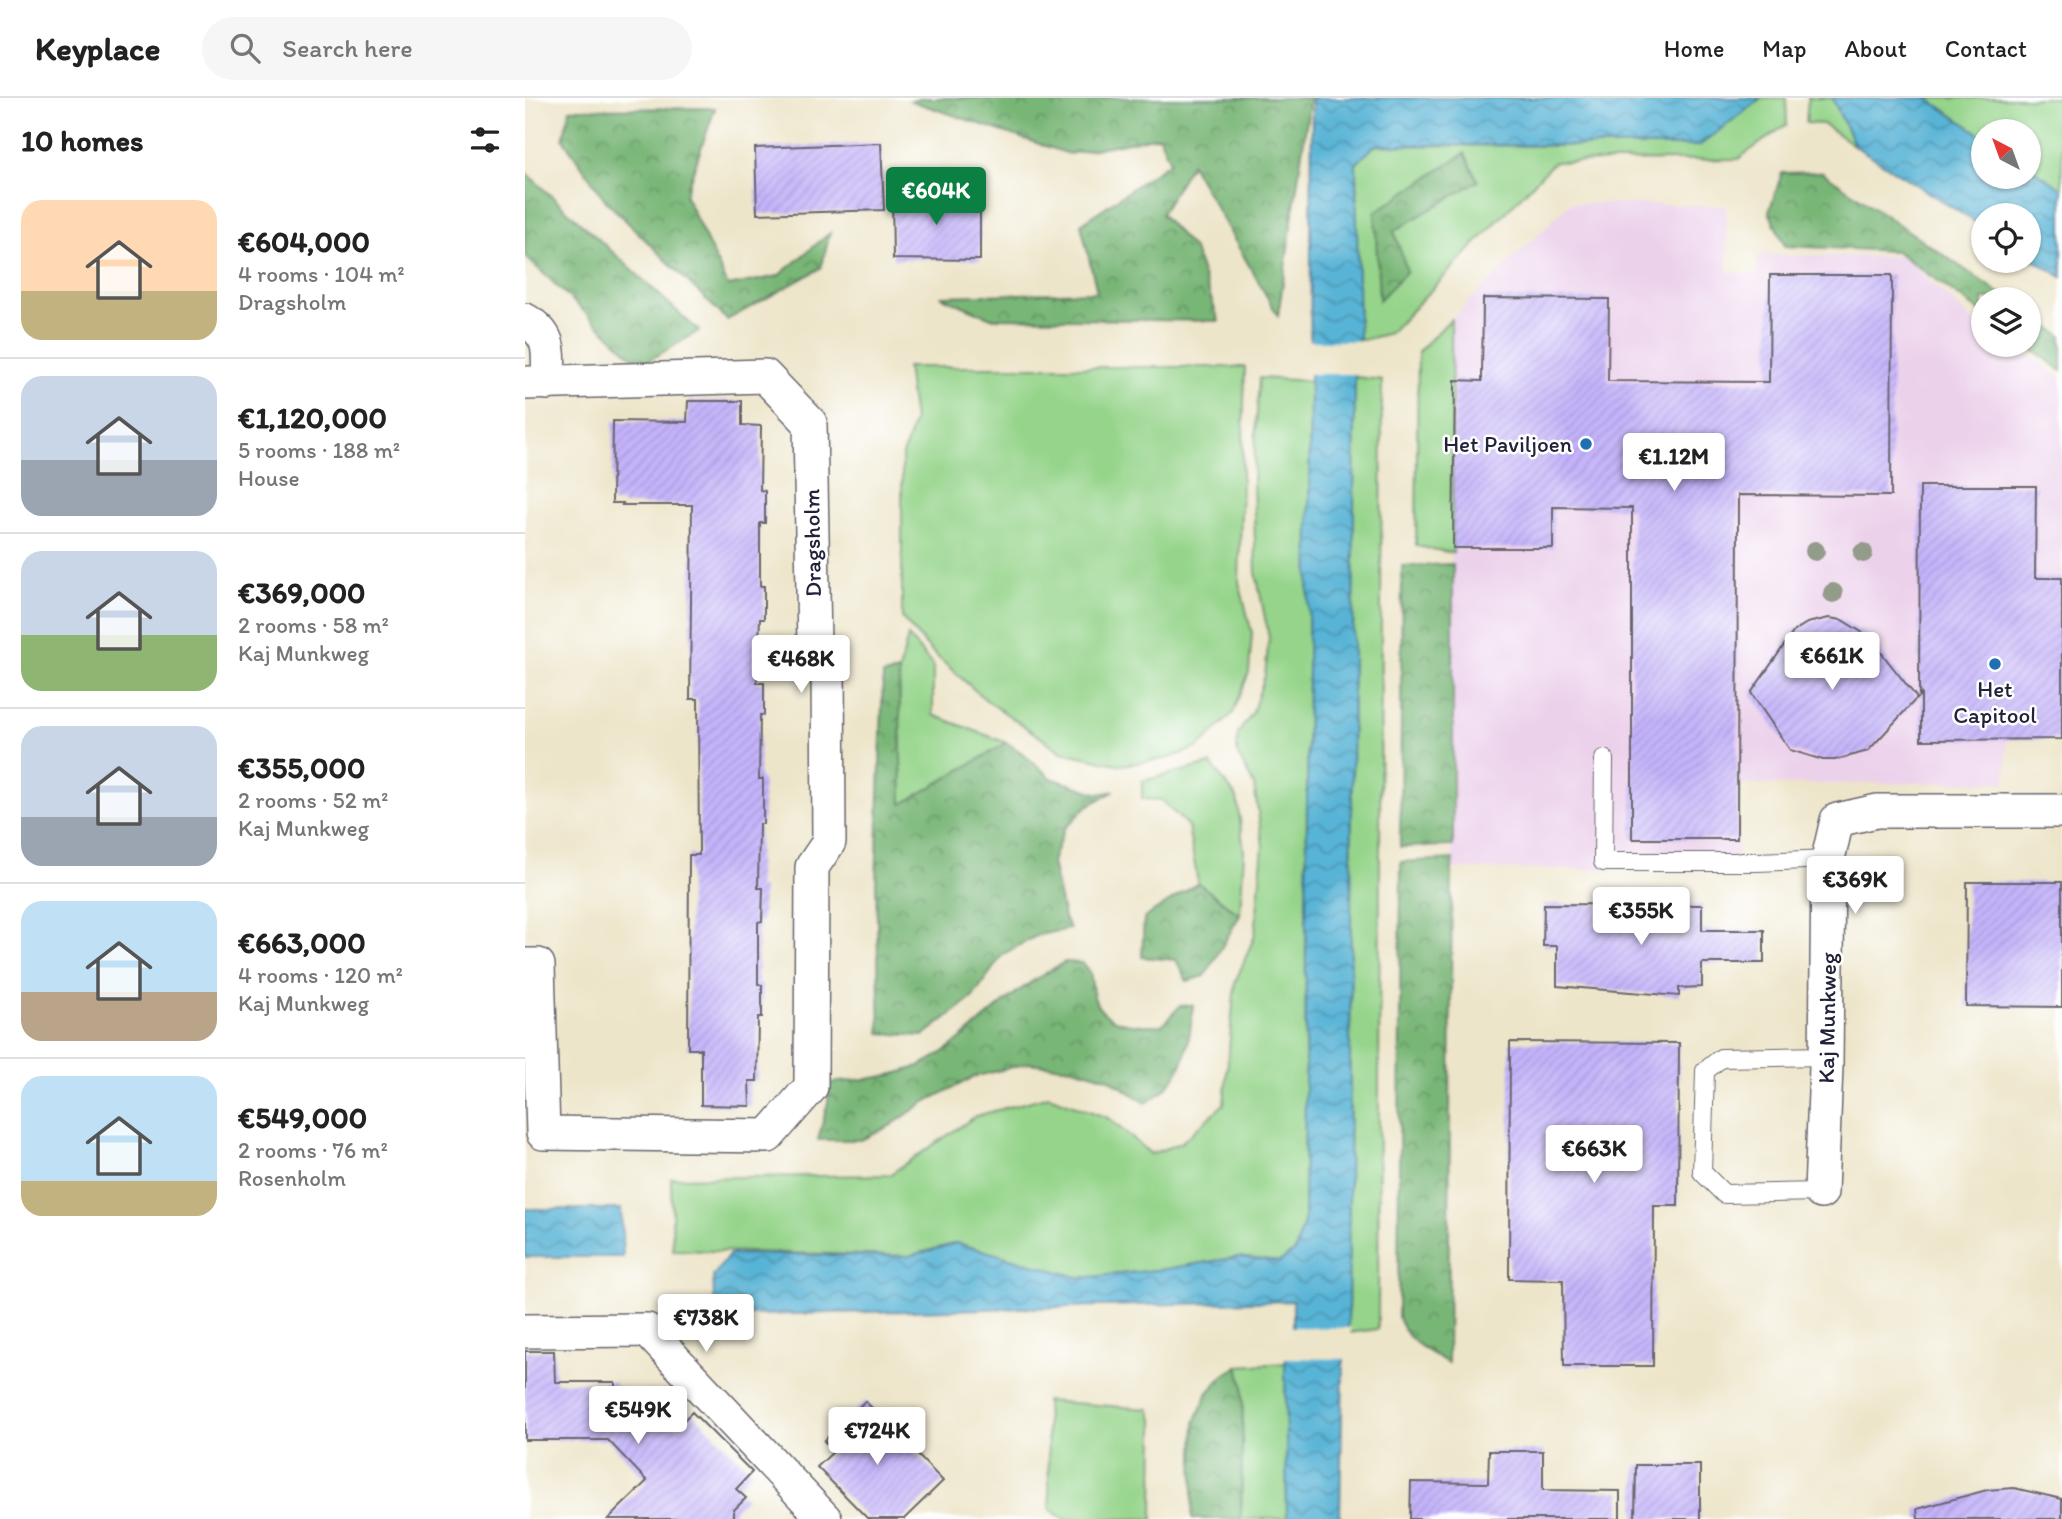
<!DOCTYPE html>
<meta charset="utf-8">
<style>
body{margin:0;font-family:Itim,sans-serif;background:#f6f6f6;color:#222;height:100vh;display:flex;flex-direction:column;font-size:26px;white-space:nowrap}
*{box-sizing:border-box;margin:0}
p{font-size:23px;color:#767676}
.icon{flex:none;width:38px;height:38px;fill:none;stroke:currentColor;stroke-width:2;stroke-linecap:round;stroke-linejoin:round}
.map{position:relative;flex:1;overflow:hidden}
.details{display:flex;flex-direction:column;background:#fff;width:525px}
.details>*{flex:none}
.needle{width:46px;rotate:319deg}
.tools{position:absolute;left:1446px;top:21px;display:grid;gap:14px}
.tools a{display:grid;place-items:center;width:70px;height:70px;border-radius:50%;background:#fff;box-shadow:0 2px 5px #0004;font-size:35px}
.price{position:absolute;translate:-50% -60px;padding:0 16px;border-radius:7px;background:#fff;color:#222;font-size:23px;line-height:46px;filter:drop-shadow(0 2px 4px #0008)}
.price::after{content:'';position:absolute;left:50%;top:42px;width:21px;height:16px;margin-left:-10px;background:inherit;clip-path:polygon(0 0,100% 0,50% 100%)}
.price.active{background:#0b8043;color:#fff}
ul{padding:0;list-style:none}
li{display:flex;align-items:center;gap:21px;height:175px;padding:0 21px}
li+li{border-top:2px solid #e0e0e0}
li span{display:grid;place-items:center;flex:none;width:196px;height:140px;border-radius:21px;color:#555}
li>.icon{margin-inline-start:auto}
span .icon{width:84px;height:84px;fill:#fffc;stroke-width:1}
li b{font-size:30px}
h2{display:flex;justify-content:space-between;align-items:center;height:84px;padding:0 21px;font-size:30px}
header{display:flex;align-items:center;gap:42px;box-sizing:border-box;height:98px;padding:0 35px;background:#fff;border-bottom:2px solid #e0e0e0}
header strong{font-size:33px}
nav{display:flex;gap:38px;margin-inline-start:auto;font-size:24px}
.search{width:490px;height:63px;background:#f6f6f6;display:flex;align-items:center;gap:18px;box-sizing:border-box;padding:0 24px;border-radius:38px;color:#767676;font-size:26px}
main{display:flex;flex:1;min-height:0}
.map>svg:first-child{display:block}
.built{fill:#ecd1eb}
.green{fill:#95d48a;stroke:#5c7b62;stroke-width:2}
.forest{fill:url(#forest-crowns);stroke:#4d6c58;stroke-width:2}
.water{fill:url(#water-waves);stroke:#3d6b88;stroke-width:2}
.pier{fill:#ede5c9}
.building{fill:url(#building-hatch)}
.lines{fill:none;stroke-linecap:round;stroke-linejoin:round}
.service-casing{stroke:#69666d;stroke-width:20}
.minor-casing{stroke:#69666d;stroke-width:36}
.service{stroke:#fff;stroke-width:18}
.minor{stroke:#fff;stroke-width:33}
.tree{fill:#939c8a}
.poi-dot{fill:#1f6fb2;stroke:#fff;stroke-width:2.5}
.labels{text-anchor:middle;dominant-baseline:central;stroke-width:5;stroke-linejoin:round;paint-order:stroke}
.poi-label{font-size:23px;fill:#22223b;stroke:#fff;text-anchor:end}
.street-label{font-size:23px;fill:#22223b;stroke:#fff}
</style>
<header>
<strong>Keyplace</strong>
<div class="search"><svg class="icon" aria-label="search" viewBox="0 0 24 24"><circle cx="10" cy="10" r="6"/><path d="M15 15l6 6"/></svg>Search here</div>
<nav><a>Home</a><a>Map</a><a>About</a><a>Contact</a></nav>
</header>
<main>
<section class="details">
<h2>10 homes<svg class="icon" aria-label="filters" viewBox="0 0 24 24"><path d="M4 7h16M4 17h16"/><circle cx="9" cy="7" r="2"/><circle cx="15" cy="17" r="2"/></svg></h2>
<ul>
<li><span style="background:linear-gradient(#ffd9b3 65%,#c2b280 0)"><svg class="icon" aria-label="home" viewBox="0 0 24 24"><path d="M3 11l9-7 9 7M6 9v11h12V9"/></svg></span><div><b>€604,000</b><p>4 rooms · 104 m²</p><p>Dragsholm</p></div></li>
<li><span style="background:linear-gradient(#c9d6e8 60%,#9aa5b1 0)"><svg class="icon" aria-label="home" viewBox="0 0 24 24"><path d="M3 11l9-7 9 7M6 9v11h12V9"/></svg></span><div><b>€1,120,000</b><p>5 rooms · 188 m²</p><p>House</p></div></li>
<li><span style="background:linear-gradient(#c9d6e8 60%,#8fb573 0)"><svg class="icon" aria-label="home" viewBox="0 0 24 24"><path d="M3 11l9-7 9 7M6 9v11h12V9"/></svg></span><div><b>€369,000</b><p>2 rooms · 58 m²</p><p>Kaj Munkweg</p></div></li>
<li><span style="background:linear-gradient(#c9d6e8 65%,#9aa5b1 0)"><svg class="icon" aria-label="home" viewBox="0 0 24 24"><path d="M3 11l9-7 9 7M6 9v11h12V9"/></svg></span><div><b>€355,000</b><p>2 rooms · 52 m²</p><p>Kaj Munkweg</p></div></li>
<li><span style="background:linear-gradient(#bfe0f5 65%,#b9a48a 0)"><svg class="icon" aria-label="home" viewBox="0 0 24 24"><path d="M3 11l9-7 9 7M6 9v11h12V9"/></svg></span><div><b>€663,000</b><p>4 rooms · 120 m²</p><p>Kaj Munkweg</p></div></li>
<li><span style="background:linear-gradient(#bfe0f5 75%,#c2b280 0)"><svg class="icon" aria-label="home" viewBox="0 0 24 24"><path d="M3 11l9-7 9 7M6 9v11h12V9"/></svg></span><div><b>€549,000</b><p>2 rooms · 76 m²</p><p>Rosenholm</p></div></li>
</ul>
</section>
<div class="map">
<svg width="1537" height="1421" viewBox="0 0 1537 1421">
<defs>
<pattern id="forest-crowns" width="20" height="18" patternUnits="userSpaceOnUse" patternTransform="scale(1.75)"><rect width="20" height="18" fill="#78b676"/><path d="M2 6a3 3 0 1 1 6 0M12 15a3 3 0 1 1 6 0" fill="none" stroke="#629462"/></pattern>
<pattern id="water-waves" width="16" height="10" patternUnits="userSpaceOnUse" patternTransform="scale(1.75)"><rect width="16" height="10" fill="#58b4d6"/><path d="M0 5q4-4 8 0t8 0" fill="none" stroke="#4892af"/></pattern>
<pattern id="building-hatch" width="6" height="6" patternUnits="userSpaceOnUse" patternTransform="scale(1.75)"><rect width="6" height="6" fill="#c4b3fa"/><path d="M-1 1l2-2M0 6l6-6M5 7l2-2" fill="none" stroke="#a89ad7"/></pattern>
</defs>
<rect width="100%" height="100%" fill="#fff"/>
<filter id="ink" filterUnits="userSpaceOnUse"><feTurbulence type="fractalNoise" baseFrequency=".0143" numOctaves="2"/><feDisplacementMap in="SourceGraphic" scale="14" xChannelSelector="R" yChannelSelector="G"/><feConvolveMatrix kernelMatrix="1 2 1 2 8 2 1 2 1" color-interpolation-filters="sRGB"/></filter>
<filter id="wash" filterUnits="userSpaceOnUse"><feTurbulence type="fractalNoise" baseFrequency=".00686" numOctaves="4" result="noise"/><feDisplacementMap in="SourceGraphic" scale="28" xChannelSelector="R" yChannelSelector="G"/><feGaussianBlur stdDeviation="1.57" result="paint"/><feColorMatrix in="noise" values="0 0 0 0 0 0 0 0 0 0 0 0 0 0 0 0 0 1.4 0 .05"/><feComposite in="paint" operator="in"/></filter>
<g filter="url(#wash)">
<rect width="100%" height="100%" fill="#ede5c9"/>
<path class="built" d="M1045 105 1201 108 1203 174 1233 176V157L1379 159 1445 220 1458 229V247H1487L1537 280V641H1482L1481 684 1213 687 1212 772 927 771 926 221Z"/>
<path class="green" d="M1236 0H1261L1262 26 1213 61 1029 64 865 235 834 243 831 66 850 47 1174 48Z
M1283 0H1307L1330 48 1298 26 1281 25Z
M1402 0H1537V91L1503 68V33H1458V38Z
M926 221 928 455 891 448 893 254Z
M382 269H720L714 484 727 535 724 574 708 615 674 649 645 660 596 667 537 654 461 602 408 555 377 520V360L389 323Z
M830 279 857 282 853 1231 823 1235Z
M734 280 785 283 779 1125 770 1153 754 1164 713 1159 641 1171 556 1180 432 1145 384 1158 148 1152 146 1080 364 1077 451 1018 524 998 583 1020 626 1056 656 1045 699 1006 710 885 730 837 738 747 729 687 712 655 713 635 727 616 740 577 744 540 731 475 728 384Z
M383 538 408 568V617L482 645 377 706 374 573Z
M686 666 712 700 719 753 715 817 673 785 663 728 636 702 617 701V683Z
M760 1265 762 1421H716L718 1288 713 1268Z
M521 1303 624 1311 629 1324 628 1421H538L525 1411Z"/>
<path class="forest" d="M399 0H785L753 218 666 66 636 116 669 152 694 223 466 220 415 198 572 194 556 126 645 64 634 38 544 56 386 3Z
M190 10 160 97 203 188 253 178 305 135 296 170 202 222 81 103 38 41 45 11Z
M940 55 953 83 869 133 882 173 854 202 850 114Z
M0 74 174 233 116 267 0 158Z
M1297 74 1483 201H1458V216L1371 153 1260 148 1244 114 1257 75Z
M1503 215 1537 238V273L1501 247H1503Z
M928 466V748L875 749 877 468Z
M374 573 377 706 482 645 496 654 526 680 574 696 590 693 562 708 539 731 527 764 539 820 545 831 513 837 478 856 447 900 398 938 355 935 351 786 358 577Z
M928 761 927 771 923 1265C903 1253 880 1243 873 1219L876 764Z
M673 785 715 817 680 878 662 883 651 862 617 859 619 820Z
M540 864 557 865C570 881 565 877 568 895 575 928 610 928 637 927L655 908 668 907C664 949 660 983 621 1005L583 980 548 970 503 965 449 979 400 1004 365 1028 336 1042H293L303 1004 304 985C334 982 366 980 394 968 427 953 450 928 477 906 496 890 518 876 540 864Z
M713 1268 718 1288 716 1421H667L670 1324 683 1294 699 1277Z"/>
<path class="water" d="M787 0H1236L1174 48 850 47 831 66 834 243 830 279 823 1235 818 1268 815 1421H762L760 1265 768 1236V1203L190 1218 188 1178 205 1156 384 1158 432 1145 556 1180 641 1171 713 1159 754 1164 770 1153 779 1125Z
M1307 0H1402L1458 38V79H1503V68L1537 91V179L1503 158V117H1458V129L1330 48Z
M0 1111H96L98 1159H0Z"/>
<path class="pier" d="M782 243H837L834 276H782Z
M764 1229 826 1230 822 1261 758 1260Z"/>
<g id="blocks">
<path class="building" d="M356 45 359 112 232 116 230 50Z
M367 97H455V162L368 161Z
M1245 177H1367L1366 398 1213 397 1212 741H1107V410L1028 409V450H928L930 282 957 283 958 200 1084 201 1083 283 1244 284Z
M163 303H217V327L236 328 235 392 240 393V425H235V488H239V521H235L232 585H239V617H235L234 681H238V726H234L233 790H238L237 823 233 824V886L237 887V919H233L232 983H224L225 1008 176 1007V951H163L164 757H174L173 601H165L167 407H97L98 405H87L88 323 162 324Z
M1395 388H1511L1510 480H1537V641L1396 642V596L1394 598Z
M1304 520 1317 522 1343 538 1392 600 1343 653 1310 662H1298L1265 652 1226 595 1269 533 1282 525Z
M1442 784H1537V909L1441 908Z
M1019 806 1177 807V832H1239V865H1177V889L1154 890V898L1032 888V848H1018Z
M985 944 1154 945 1153 1108H1129L1128 1268H1039L1038 1182 984 1181Z
M0 1253H29L30 1284H90V1332L121 1300 151 1330 167 1314 227 1374 211 1391 221 1400 209 1412V1421H83L122 1383 83 1342H0Z
M340 1303 418 1383 379 1421H343L292 1369 309 1353 299 1343Z
M964 1353H1018V1392L1095 1393V1421H885L886 1384 963 1385Z
M1111 1367H1175V1421H1110Z
M1489 1390 1537 1401V1421H1393L1392 1411 1462 1392Z"/>
</g>
</g>
<g filter="url(#ink)">
<use href="#blocks" fill-opacity="0" stroke="#69666d" stroke-width="2"/>
<g class="lines">
<defs>
<path id="service" d="M1079 661 1078 764H1232L1303 761
M1296 1094 1199 1096 1177 1074 1180 973 1196 960 1301 958"/>
<path id="minor" d="M0 222C29 238 23 256 23 285
M0 285 240 278 285 325 289 547 303 563 304 744 287 769 286 989 243 1038 18 1035 13 867H0
M1296 1094 1301 969 1303 761 1312 722 1352 713H1537
M0 1233 122 1232 300 1421"/>
</defs>
<use href="#service" class="service-casing"/>
<use href="#minor" class="minor-casing"/>
<use href="#service" class="service"/>
<use href="#minor" class="minor"/>
</g>
<g class="tree">
<circle cx="1290" cy="453" r="10"/>
<circle cx="1338" cy="455" r="10"/>
<circle cx="1308" cy="495" r="10"/>
</g>
</g>
<g class="poi-dot">
<circle cx="1061" cy="346" r="7"/>
<circle cx="1470" cy="566" r="7"/>
</g>
<g class="labels">
<g class="poi-label">
<text x="1047" y="346">Het Paviljoen</text>
<text x="1470" y="591" text-anchor="middle">Het<tspan x="1470" dy="26">Capitool</tspan></text>
</g>
<g class="street-label">
<text transform="translate(287 445) rotate(-91)">Dragsholm</text>
<text transform="translate(1302 920) rotate(-89)">Kaj Munkweg</text>
</g>
</g>
</svg>
<div class="tools">
<a><svg class="needle" viewBox="-14 -14 28 28"><path d="M0-13l5 13h-10z" fill="#e53935"/><path d="M0 13l5-13h-10z" fill="#767676"/></svg></a>
<a><svg class="icon" aria-label="locate" viewBox="0 0 24 24"><circle cx="12" cy="12" r="6"/><path d="M12 2v4M12 18v4M2 12h4M18 12h4"/></svg></a>
<a><svg class="icon" aria-label="layers" viewBox="0 0 24 24"><path d="M12 4l9 5-9 5-9-5zM3 14l9 5 9-5"/></svg></a>
</div>
<b class="price active" style="left:411px;top:129px">€604K</b>
<b class="price" style="left:1149px;top:395px">€1.12M</b>
<b class="price" style="left:1307px;top:594px">€661K</b>
<b class="price" style="left:276px;top:597px">€468K</b>
<b class="price" style="left:1330px;top:818px">€369K</b>
<b class="price" style="left:1116px;top:849px">€355K</b>
<b class="price" style="left:1069px;top:1087px">€663K</b>
<b class="price" style="left:181px;top:1256px">€738K</b>
<b class="price" style="left:113px;top:1348px">€549K</b>
<b class="price" style="left:352px;top:1369px">€724K</b>
</div>
</main>
